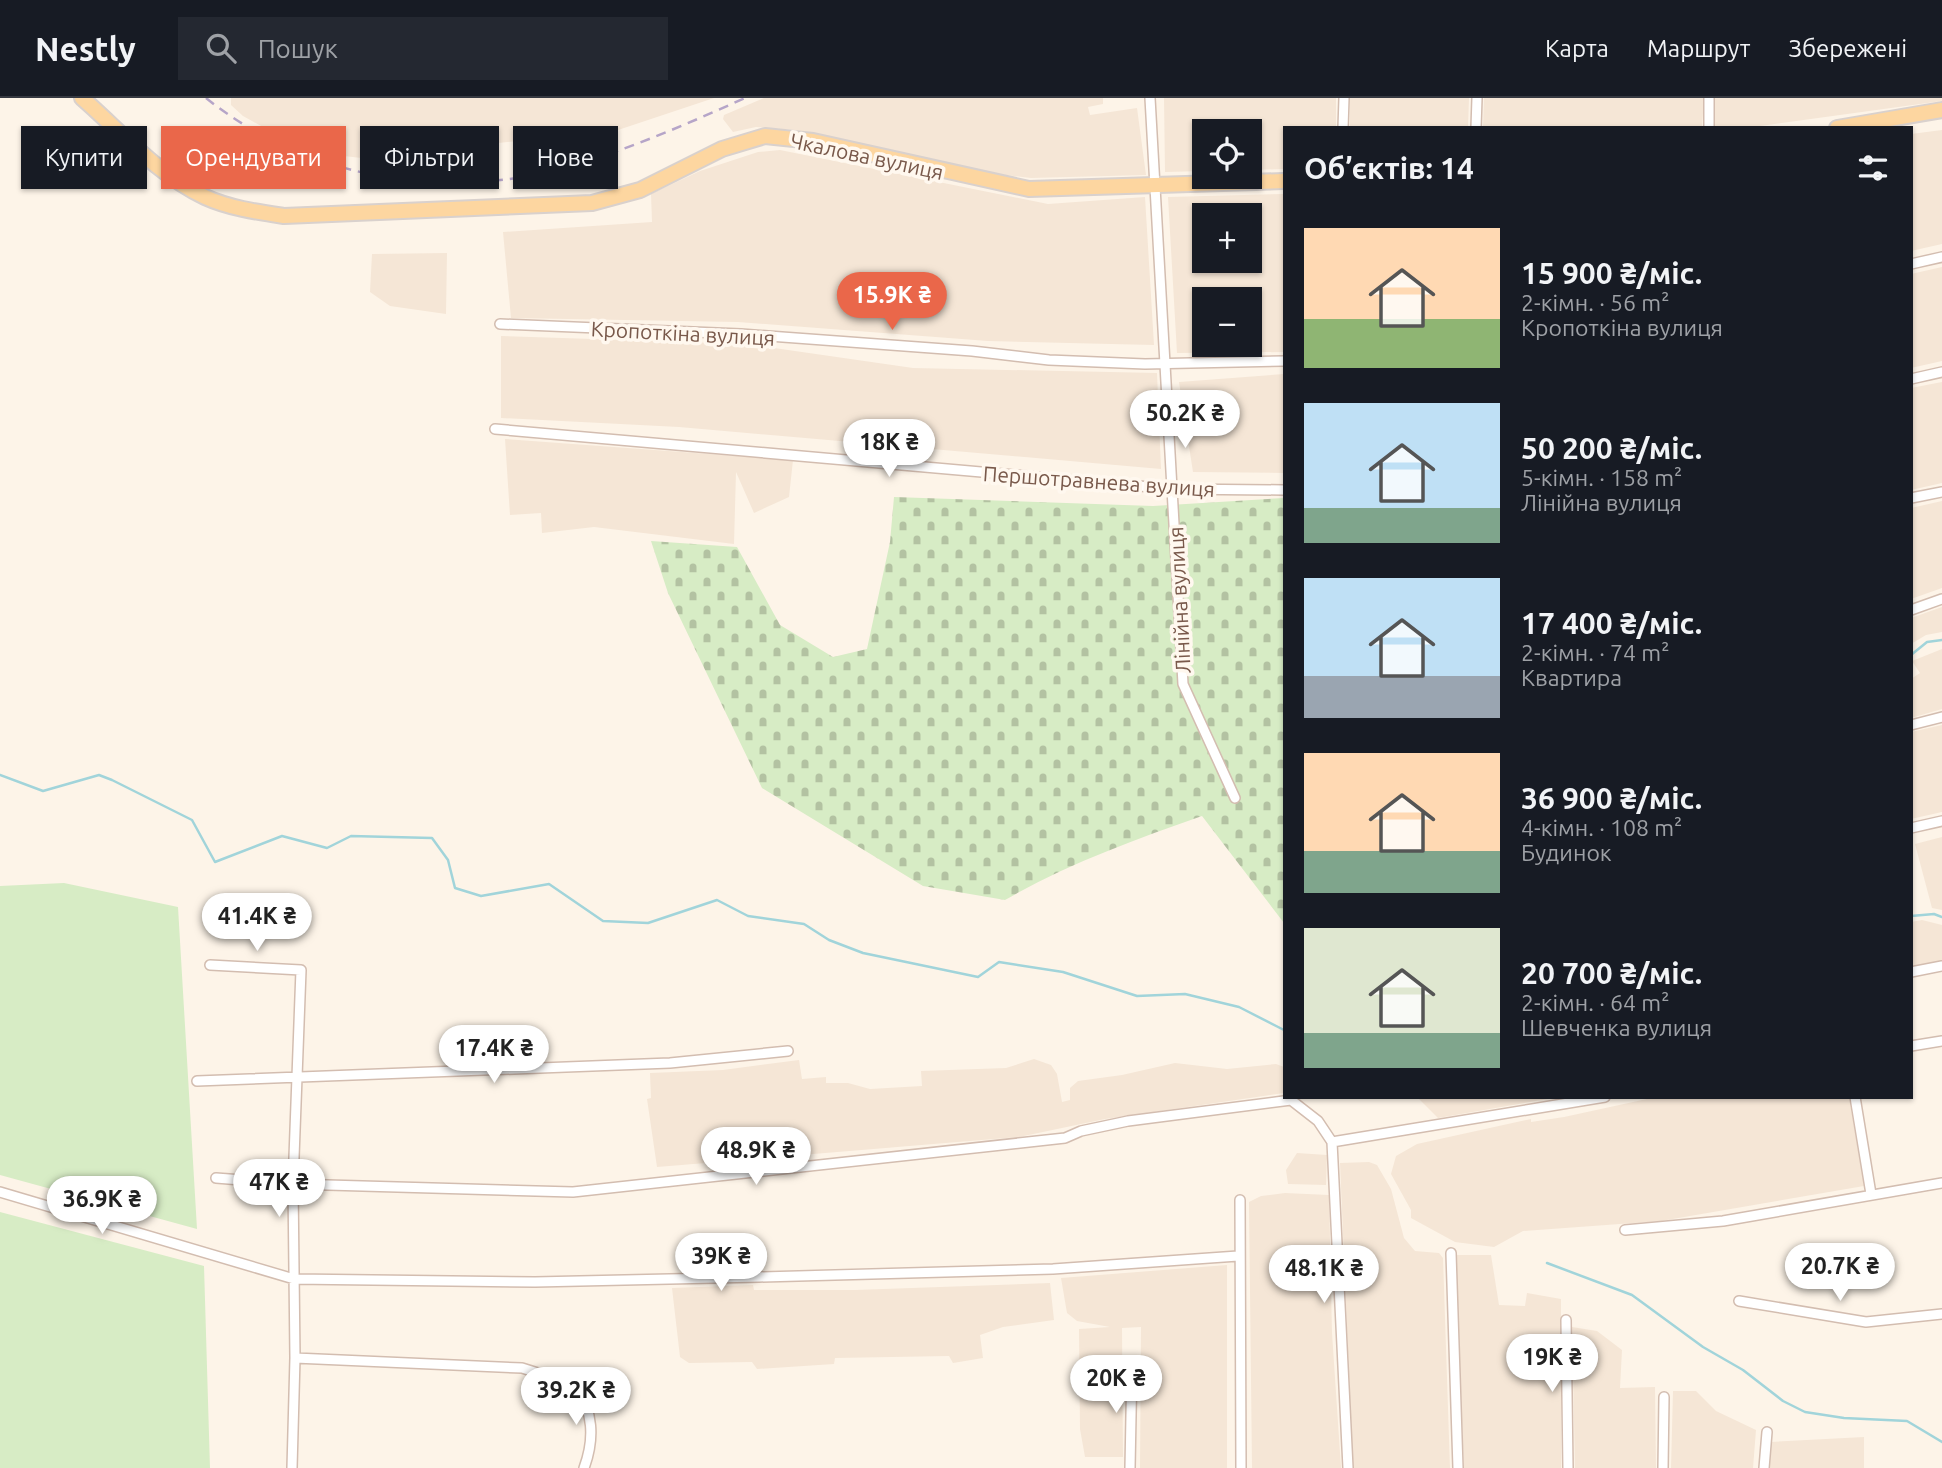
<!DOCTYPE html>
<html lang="uk">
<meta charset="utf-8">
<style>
body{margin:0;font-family:Ubuntu,sans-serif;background:#242831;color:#f1f3f6;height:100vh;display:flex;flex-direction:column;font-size:26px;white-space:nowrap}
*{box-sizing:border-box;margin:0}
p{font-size:23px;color:#9ea1a6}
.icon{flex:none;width:38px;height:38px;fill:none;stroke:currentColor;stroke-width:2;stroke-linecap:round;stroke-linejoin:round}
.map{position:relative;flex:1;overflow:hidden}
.sheet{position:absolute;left:1283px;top:28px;width:630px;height:973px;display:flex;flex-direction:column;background:#171b24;border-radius:0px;box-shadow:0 2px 5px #0004}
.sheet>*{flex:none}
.banner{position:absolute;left:21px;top:28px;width:665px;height:63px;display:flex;gap:14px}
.buttons{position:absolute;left:1192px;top:21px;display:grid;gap:14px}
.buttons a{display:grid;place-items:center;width:70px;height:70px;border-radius:0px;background:#171b24;box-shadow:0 2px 5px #0004;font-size:35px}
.price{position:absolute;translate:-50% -60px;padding:0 16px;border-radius:24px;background:#fff;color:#222;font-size:23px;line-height:46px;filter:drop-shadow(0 2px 4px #0008)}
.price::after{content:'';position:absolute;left:50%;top:42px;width:21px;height:16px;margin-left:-10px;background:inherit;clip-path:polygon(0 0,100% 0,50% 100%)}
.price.selected{background:#ea674a;color:#fff}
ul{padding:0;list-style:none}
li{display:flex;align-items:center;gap:21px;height:175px;padding:0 21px}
li span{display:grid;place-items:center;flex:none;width:196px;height:140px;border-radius:0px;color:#555}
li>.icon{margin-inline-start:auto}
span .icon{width:84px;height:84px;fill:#fffc;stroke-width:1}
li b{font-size:30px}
h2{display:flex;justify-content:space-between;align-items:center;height:84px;padding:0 21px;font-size:30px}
.tag{padding:0 24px;border-radius:0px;background:#171b24;box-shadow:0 2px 5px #0004;font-size:24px;line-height:63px}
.tag.selected{background:#ea674a;color:#fff}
header{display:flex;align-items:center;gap:42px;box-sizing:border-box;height:98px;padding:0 35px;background:#171b24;border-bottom:2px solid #363941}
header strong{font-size:33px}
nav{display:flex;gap:38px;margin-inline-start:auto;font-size:24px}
.search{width:490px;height:63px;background:#242831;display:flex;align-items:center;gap:18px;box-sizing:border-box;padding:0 24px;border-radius:0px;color:#9ea1a6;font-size:26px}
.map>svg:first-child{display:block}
.residential{fill:#f5e6d6;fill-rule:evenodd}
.green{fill:#d7ecc5}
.cemetery{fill:url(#cemetery-stones)}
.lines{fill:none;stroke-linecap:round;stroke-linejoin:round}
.stream{stroke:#a1d4da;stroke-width:2.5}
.street-casing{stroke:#d3bdb0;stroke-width:12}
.primary-casing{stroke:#d9d1cd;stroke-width:18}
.street{stroke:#fff;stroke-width:9}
.primary{stroke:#fdd6a0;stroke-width:14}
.rail{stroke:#b6a5c8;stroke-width:2.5;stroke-dasharray:10 7;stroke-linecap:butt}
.labels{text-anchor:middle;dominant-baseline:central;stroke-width:7;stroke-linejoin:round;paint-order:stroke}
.street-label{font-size:21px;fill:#79594b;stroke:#fff8ef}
</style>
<header>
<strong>Nestly</strong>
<div class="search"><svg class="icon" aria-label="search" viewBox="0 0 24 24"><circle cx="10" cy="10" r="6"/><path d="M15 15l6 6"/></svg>Пошук</div>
<nav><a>Карта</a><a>Маршрут</a><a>Збережені</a></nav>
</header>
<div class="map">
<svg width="1942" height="1370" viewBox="0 0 1942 1370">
<defs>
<pattern id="cemetery-stones" width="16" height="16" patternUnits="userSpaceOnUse" patternTransform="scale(1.75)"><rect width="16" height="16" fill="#d7ecc5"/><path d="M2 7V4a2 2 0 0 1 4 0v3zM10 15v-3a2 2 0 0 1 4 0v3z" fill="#b3c2a2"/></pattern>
</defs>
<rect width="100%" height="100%" fill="#fdf4e8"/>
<path class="residential" d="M231 0H714L615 33 479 47 480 68 458 71 335 57 279 38 243 18 231 7Z
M764 0H1103V6L1088 9 1090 17 1137 10 1146 77 1031 80 1005 77 795 32 756 29 733 34 723 21 724 17Z
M1164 0H1336V30H1284V71L1250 72V33H1204V73L1165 74Z
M1350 0H1469L1468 30H1350Z
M1484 0H1704L1702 30H1483Z
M1714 0H1942V3L1745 30H1713Z
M1942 32V146L1911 153V36Z
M780 52 1048 106 1145 99 1154 247 988 243 738 224 511 220 503 134 652 124 651 96 700 73 758 54Z
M1284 96V254L1177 255 1168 99ZM1204 117H1250V163H1204ZM1204 201H1250V247H1204Z
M447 155 446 216 390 208 370 194 372 156Z
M1942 169V263L1911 270V176Z
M501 238 747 246 913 270 1157 275 1161 371 679 329 501 320Z
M1284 276V375L1193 374 1179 284Z
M1942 284V385L1911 392V290Z
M505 341 793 362 789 399 754 415 736 374 734 446 594 429 542 435 541 415 510 417Z
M1942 403V490L1911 501V410Z
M1942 509V534L1926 537 1911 546V520Z
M1942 551V611L1911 620V581L1920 575 1912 563Z
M1942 627V714L1911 721V634Z
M1942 739V812L1932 810 1915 746Z
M1922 822 1942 827V863L1911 870V824Z
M1034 961 1051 967 1057 976 1062 1004 1070 1002V990L1078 983 1122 977 1175 965 1227 971 1276 966 1284 969V995L1105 1021 1019 1039 657 1069 647 1001 651 1000 650 975 723 972 799 962 802 981 826 979V985H848L870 991 922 988 921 973 1006 970Z
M1417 999H1559L1438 1020Z
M1656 999H1849L1864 1088 1661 1123 1523 1133 1494 1149 1455 1144 1411 1120V1112L1391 1076 1396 1058 1417 1046 1531 1021V1024L1564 1019Z
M1297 1055 1327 1057 1326 1087 1288 1086 1286 1072Z
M1369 1064 1377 1067 1391 1091 1404 1140 1415 1153 1439 1155 1443 1160 1450 1370H1353L1340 1065Z
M1285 1095 1329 1097 1332 1235 1341 1370H1252L1249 1104 1261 1098Z
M1455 1157H1491L1499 1207 1525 1208 1527 1195 1561 1201V1370H1464Z
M1227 1167V1370H1140L1141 1229 1122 1230 1123 1359H1085L1080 1331 1079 1231 1110 1229 1077 1223 1067 1215 1061 1180Z
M1050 1185 1054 1222 1003 1229 980 1237 983 1260 953 1265 949 1258 835 1260 834 1266 757 1271 752 1264 689 1265 680 1259 672 1190 753 1187 754 1192H855Z
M1572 1229 1597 1233 1622 1252 1620 1290 1655 1289 1656 1370H1575Z
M1673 1293H1696L1716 1313 1756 1332 1753 1370H1671Z
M1864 1339V1370H1769L1771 1344Z"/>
<path class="green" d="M64 785 178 809 197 1131 0 1077V788Z
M0 1114 204 1168 210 1370H0Z"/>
<path class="cemetery" d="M894 399 1153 408 1284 400V825L1202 718C1134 742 1067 766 1005 802L923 788 762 690 668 495 651 443 737 449 780 527 833 559 867 551 890 444Z"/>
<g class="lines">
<path class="stream" d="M1911 557 1927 544 1942 542
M0 677 43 693 99 677 112 682 192 722 215 764 282 738 327 750 351 738 432 740 448 762 455 790 481 798 549 786 603 823 648 825 717 802 748 818 804 826 829 842 863 855 978 879 999 864 1063 874 1137 898 1185 896 1239 909 1284 932
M1911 818 1934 816 1942 819
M1547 1165 1632 1197 1703 1249 1743 1272 1783 1303 1805 1314 1844 1320 1907 1323 1942 1344"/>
<defs>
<path id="street" d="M1150 0 1183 586 1235 700
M1343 30 1344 0
M1476 30 1477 0
M1709 30V0
M1911 166 1942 159
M500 226 741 236 972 253 1049 262 1145 266 1284 263
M1911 281 1942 274
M495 331 1173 391 1284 392
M1911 400 1942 394
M1911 512 1942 501
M1911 627 1942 619
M1911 730 1942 723
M210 867 301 872 293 1086 295 1260 292 1370
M1911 874 1942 868
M1911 948 1942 943
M197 983 670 965 788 953
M1855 999 1871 1096
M1332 1044 1605 999
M216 1080 293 1086 573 1094 1065 1040 1081 1033 1128 1023 1291 1002 1318 1023 1332 1044 1348 1370
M0 1094 294 1181 535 1184 759 1179 1053 1171 1238 1158
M1240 1102 1241 1370
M1625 1132 1723 1123 1942 1085
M1451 1155 1458 1370
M1739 1203 1866 1224 1942 1216
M1566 1222 1568 1370
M295 1260 522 1270 576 1287C593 1314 595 1340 584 1370
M1130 1370 1132 1265
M1663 1370 1664 1299
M1764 1370 1767 1334"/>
<path id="primary" d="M82 0C120 33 158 77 205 99 229 110 257 114 284 118L592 105 640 92 722 51 765 38 813 43 1029 91 1284 83
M1837 30 1942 12"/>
</defs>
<use href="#street" class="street-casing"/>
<use href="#primary" class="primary-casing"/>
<use href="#street" class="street"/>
<use href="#primary" class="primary"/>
<path class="rail" d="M206 0C306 80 444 104 567 69 628 52 687 26 745 0"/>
</g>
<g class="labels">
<g class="street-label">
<text transform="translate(867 58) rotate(12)">Чкалова вулиця</text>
<text transform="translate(683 235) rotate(3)">Кропоткіна вулиця</text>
<text transform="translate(1099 383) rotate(4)">Першотравнева вулиця</text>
<text transform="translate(1179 502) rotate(-93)">Лінійна вулиця</text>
</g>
</g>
</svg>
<div class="buttons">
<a><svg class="icon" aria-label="locate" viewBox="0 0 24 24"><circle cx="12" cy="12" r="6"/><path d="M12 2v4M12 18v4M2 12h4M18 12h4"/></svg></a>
<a>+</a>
<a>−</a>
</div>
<b class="price selected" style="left:892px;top:234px">15.9K ₴</b>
<b class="price" style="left:1185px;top:352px">50.2K ₴</b>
<b class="price" style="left:889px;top:381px">18K ₴</b>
<b class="price" style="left:257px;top:855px">41.4K ₴</b>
<b class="price" style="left:494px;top:987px">17.4K ₴</b>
<b class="price" style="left:756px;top:1089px">48.9K ₴</b>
<b class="price" style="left:279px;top:1121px">47K ₴</b>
<b class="price" style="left:102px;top:1138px">36.9K ₴</b>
<b class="price" style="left:721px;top:1195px">39K ₴</b>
<b class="price" style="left:1840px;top:1205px">20.7K ₴</b>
<b class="price" style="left:1324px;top:1207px">48.1K ₴</b>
<b class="price" style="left:1552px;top:1296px">19K ₴</b>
<b class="price" style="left:1116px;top:1317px">20K ₴</b>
<b class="price" style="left:576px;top:1329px">39.2K ₴</b>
<div class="banner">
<a class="tag">Купити</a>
<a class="tag selected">Орендувати</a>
<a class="tag">Фільтри</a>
<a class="tag">Нове</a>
</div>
<section class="sheet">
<h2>Об’єктів: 14<svg class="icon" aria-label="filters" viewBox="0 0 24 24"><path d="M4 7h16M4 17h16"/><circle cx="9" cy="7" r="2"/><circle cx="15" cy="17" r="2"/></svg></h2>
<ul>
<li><span style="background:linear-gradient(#ffd9b3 65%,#8fb573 0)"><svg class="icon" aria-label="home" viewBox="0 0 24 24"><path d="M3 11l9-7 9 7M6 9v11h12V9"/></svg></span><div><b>15 900 ₴/міс.</b><p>2-кімн. · 56 m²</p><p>Кропоткіна вулиця</p></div></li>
<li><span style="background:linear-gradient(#bfe0f5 75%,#7fa58c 0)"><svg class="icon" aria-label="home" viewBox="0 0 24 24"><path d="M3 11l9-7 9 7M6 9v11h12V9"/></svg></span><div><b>50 200 ₴/міс.</b><p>5-кімн. · 158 m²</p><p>Лінійна вулиця</p></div></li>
<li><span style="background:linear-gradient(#bfe0f5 70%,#9aa5b1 0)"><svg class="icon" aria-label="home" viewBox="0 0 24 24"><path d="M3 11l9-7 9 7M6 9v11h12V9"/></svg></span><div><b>17 400 ₴/міс.</b><p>2-кімн. · 74 m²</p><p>Квартира</p></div></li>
<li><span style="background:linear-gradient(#ffd9b3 70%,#7fa58c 0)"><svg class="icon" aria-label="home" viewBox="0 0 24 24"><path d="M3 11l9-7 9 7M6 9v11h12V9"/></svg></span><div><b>36 900 ₴/міс.</b><p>4-кімн. · 108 m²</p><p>Будинок</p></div></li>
<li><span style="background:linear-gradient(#dfe7d0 75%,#7fa58c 0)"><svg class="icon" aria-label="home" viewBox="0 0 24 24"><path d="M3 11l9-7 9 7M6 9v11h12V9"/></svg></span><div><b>20 700 ₴/міс.</b><p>2-кімн. · 64 m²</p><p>Шевченка вулиця</p></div></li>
</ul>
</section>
</div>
